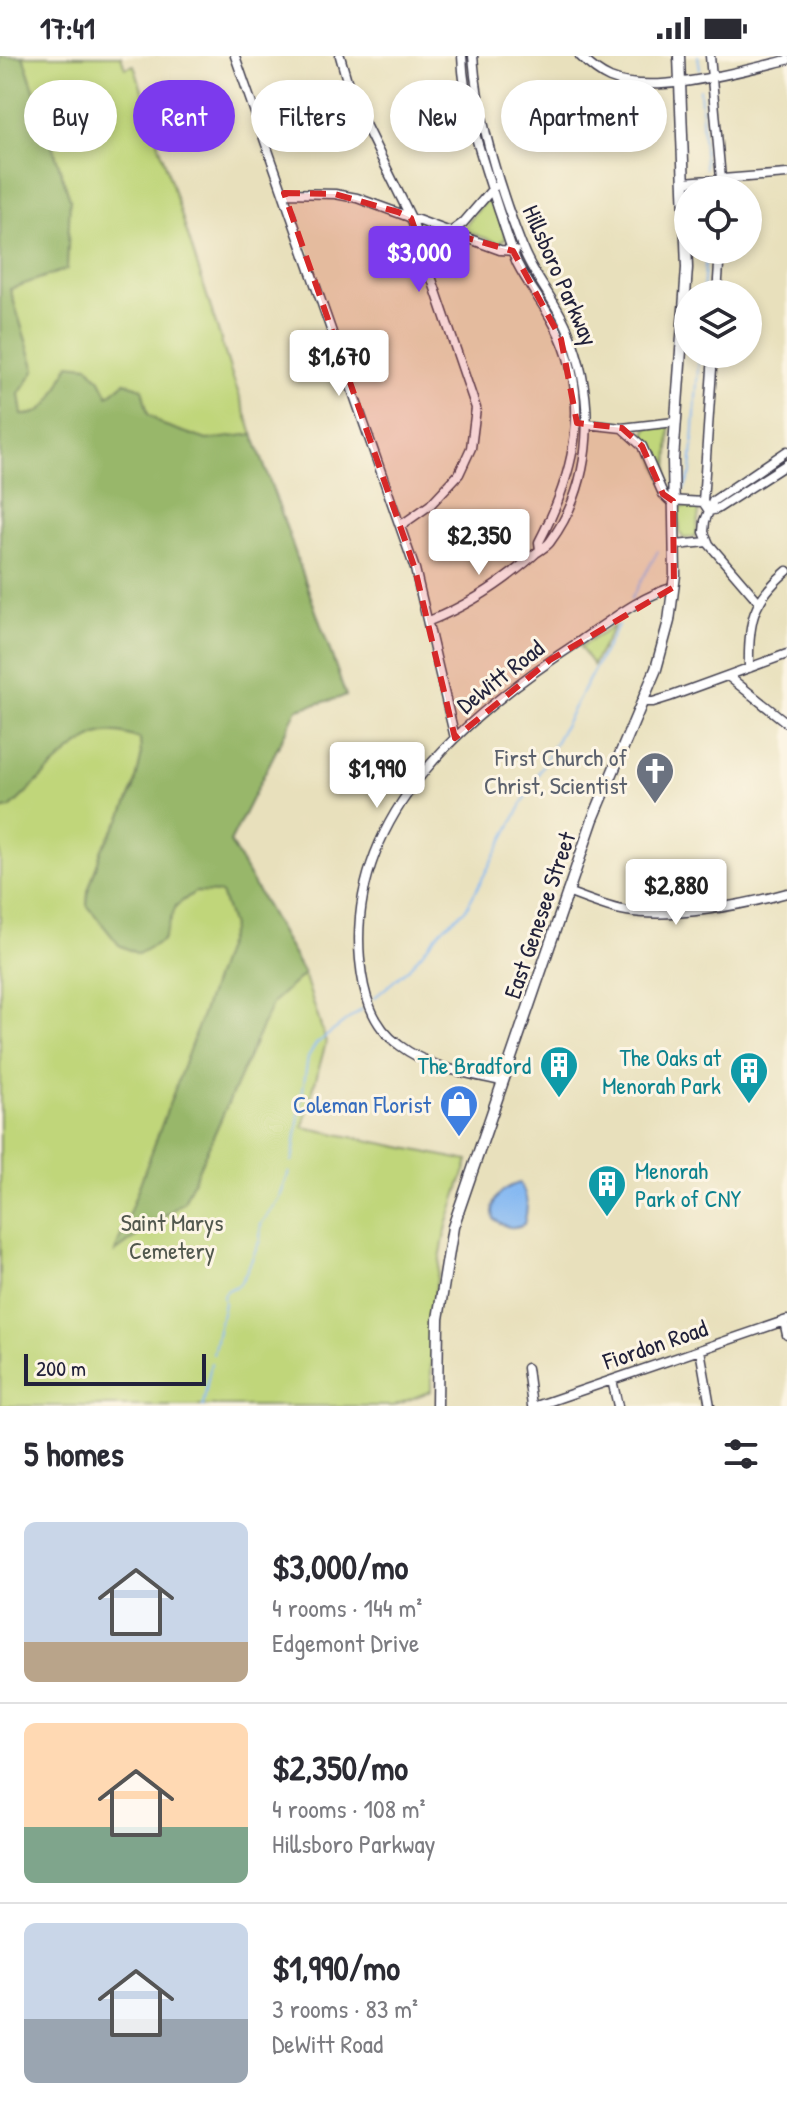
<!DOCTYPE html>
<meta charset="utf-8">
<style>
body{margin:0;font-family:"Patrick Hand",sans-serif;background:#f7f7f7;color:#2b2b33;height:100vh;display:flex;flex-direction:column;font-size:30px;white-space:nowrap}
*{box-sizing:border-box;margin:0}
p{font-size:26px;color:#7c7c81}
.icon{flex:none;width:44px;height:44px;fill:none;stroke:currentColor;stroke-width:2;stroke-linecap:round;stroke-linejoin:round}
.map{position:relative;height:1350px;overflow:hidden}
.details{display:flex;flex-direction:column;background:#fff;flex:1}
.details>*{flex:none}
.banner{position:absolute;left:24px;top:24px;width:740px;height:72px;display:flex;gap:16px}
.controls{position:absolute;left:674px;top:120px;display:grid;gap:16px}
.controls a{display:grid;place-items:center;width:88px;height:88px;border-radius:50%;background:#fff;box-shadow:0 4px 12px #0003;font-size:40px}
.scale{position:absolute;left:24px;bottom:20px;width:182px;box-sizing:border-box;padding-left:8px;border:4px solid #22223b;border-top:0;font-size:22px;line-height:28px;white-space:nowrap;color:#22223b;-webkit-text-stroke:6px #fcf5e5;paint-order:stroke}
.price{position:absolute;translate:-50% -68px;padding:0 18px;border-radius:8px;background:#fff;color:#222;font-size:26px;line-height:52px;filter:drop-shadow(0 2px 4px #0008)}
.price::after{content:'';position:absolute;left:50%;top:48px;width:24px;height:18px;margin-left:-12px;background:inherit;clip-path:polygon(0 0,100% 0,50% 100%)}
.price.current{background:#7c3aed;color:#fff}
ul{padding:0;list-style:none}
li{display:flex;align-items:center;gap:24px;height:200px;padding:0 24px}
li+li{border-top:2px solid #e1e1e2}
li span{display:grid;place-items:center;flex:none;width:224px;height:160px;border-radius:12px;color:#555}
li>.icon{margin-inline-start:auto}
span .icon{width:96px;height:96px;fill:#fffc;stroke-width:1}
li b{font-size:34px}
h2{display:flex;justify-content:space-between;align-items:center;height:96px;padding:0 24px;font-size:34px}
.tag{padding:0 28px;border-radius:36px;background:#fff;box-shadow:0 4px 12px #0003;font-size:28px;line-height:72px}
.tag.current{background:#7c3aed;color:#fff}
.status{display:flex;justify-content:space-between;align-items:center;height:56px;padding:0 40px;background:#fff;direction:ltr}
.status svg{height:22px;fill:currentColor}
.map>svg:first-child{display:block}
.green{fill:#c0d67a;stroke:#717c5a;stroke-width:2}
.forest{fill:#98b76a;stroke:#5d6c52;stroke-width:2}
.water{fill:#84b8f2;stroke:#536d96;stroke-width:2}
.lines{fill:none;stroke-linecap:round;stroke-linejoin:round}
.stream{stroke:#84b8f2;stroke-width:2}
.minor-casing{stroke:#403e4e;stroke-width:11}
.major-casing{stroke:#403e4e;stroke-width:13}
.minor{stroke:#fff;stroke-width:8}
.major{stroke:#fff;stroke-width:10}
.marked{fill:#d62828;fill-opacity:0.2;stroke:#d62828;stroke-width:6;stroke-dasharray:16 10;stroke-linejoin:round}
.labels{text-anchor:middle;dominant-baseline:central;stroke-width:6;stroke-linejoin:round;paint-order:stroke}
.street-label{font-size:24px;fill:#22223b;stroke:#fcf5e5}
.worship-label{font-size:24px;fill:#5b616d;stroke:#fcf5e5;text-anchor:end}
.culture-label{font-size:24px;fill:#0d838f;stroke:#fcf5e5;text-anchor:end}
.shop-label{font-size:24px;fill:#366cbe;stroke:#fcf5e5;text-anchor:end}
.park-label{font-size:24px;fill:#51584e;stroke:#fcf5e5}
</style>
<div class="status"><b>17:41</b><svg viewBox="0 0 49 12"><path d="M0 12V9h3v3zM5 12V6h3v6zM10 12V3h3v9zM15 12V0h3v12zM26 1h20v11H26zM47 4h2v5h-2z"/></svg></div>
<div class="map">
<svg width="787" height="1350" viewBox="0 0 787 1350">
<rect width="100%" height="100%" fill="#fcf5e5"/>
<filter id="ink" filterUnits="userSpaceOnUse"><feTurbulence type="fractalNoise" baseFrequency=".0125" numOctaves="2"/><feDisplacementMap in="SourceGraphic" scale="16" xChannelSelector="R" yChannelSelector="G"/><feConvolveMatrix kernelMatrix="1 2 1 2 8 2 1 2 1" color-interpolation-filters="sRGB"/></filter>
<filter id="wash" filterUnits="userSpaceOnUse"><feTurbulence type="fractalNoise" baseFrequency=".006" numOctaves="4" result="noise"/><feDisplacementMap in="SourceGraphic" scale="32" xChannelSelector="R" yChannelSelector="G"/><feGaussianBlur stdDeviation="1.8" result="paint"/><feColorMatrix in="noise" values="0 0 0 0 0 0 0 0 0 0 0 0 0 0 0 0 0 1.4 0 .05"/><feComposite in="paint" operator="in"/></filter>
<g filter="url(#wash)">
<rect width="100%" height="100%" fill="#e8e0bc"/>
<path class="green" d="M23 0H121L125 12 134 9 231 316 346 640 297 653 230 786 304 918 326 986 303 1071 468 1105C461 1127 453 1148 447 1170 433 1224 431 1280 431 1335L393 1350H0V346L35 314 10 233 70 143Z
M486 144 495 147 506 182 499 187 465 175 464 172Z
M668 369 670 373 667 435 645 378 648 371Z
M695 449 699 455 696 480 684 483 680 477 678 452Z
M614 570 593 609 580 591Z"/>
<path class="forest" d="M0 0H23L70 143 67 213 10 233 35 314 19 338 22 359C51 360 59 330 69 308L88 310 100 324 108 340 125 326 142 332 148 358 163 369 207 384 253 378 346 640 297 653 230 786 304 918 273 946 184 1146 115 1196 202 959 232 871 221 837 195 836 176 850 163 884 138 898 119 889 87 849 88 835 102 793 121 762 134 732 141 702 140 683C126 678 112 674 97 679 67 691 35 730 10 752L0 754Z"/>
<path class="water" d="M519 1127C529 1140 528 1153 524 1168 511 1174 505 1171 494 1163 489 1143 501 1133 519 1127Z"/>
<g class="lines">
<path class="stream" d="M698 0 700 13
M700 33 705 112
M703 238 706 194
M684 433 691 417 699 298
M631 543 658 495
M374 942 408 913 443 872 466 853 618 569
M292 1106 308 1001 316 988 362 953
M213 1298 224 1247 223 1239 228 1234 239 1229 246 1217 260 1184 261 1168 279 1144 289 1116
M203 1350 211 1307"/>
</g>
</g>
<g filter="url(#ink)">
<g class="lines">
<defs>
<path id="minor" d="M235 0 415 513 455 682
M340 0 352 42 411 162 476 352 471 392 459 418 430 449 400 470
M462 0C464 53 483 105 499 155 505 172 510 190 517 207 528 229 544 248 555 270 593 343 575 417 539 486L540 494
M580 0C589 9 599 17 610 22 653 40 742 15 787 4
M710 0 722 134
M684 126 787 118
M284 137 335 138 357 142 500 194 515 195
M423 196 463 167 494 131
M717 238 720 194
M586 368 622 372 675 366
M622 372 642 390 663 438 669 444 703 446
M709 455 703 446 713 298
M709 455 717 453 787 408
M675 489 708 486
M758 545 709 488 704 476 705 465 713 445 787 395
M429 565C469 549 504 526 536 497 541 493 546 491 550 486 595 425 596 340 567 272 555 244 534 221 523 193 499 132 478 66 473 0
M749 612C748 567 752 544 787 515
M728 620 787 667
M644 646H653L669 641 787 598
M567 836C587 843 607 852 627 855 671 863 744 849 787 837
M501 1025C466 1017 429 1012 399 989 371 969 363 936 360 904 347 757 469 657 580 585 610 565 639 541 674 531
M784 1265 787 1279
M700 1294 710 1350
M527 1312 532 1350
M612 1324 618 1350
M536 1350 787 1264"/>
<path id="major" d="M437 1350 438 1263 453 1171 593 763 656 613 669 565 675 519 673 404 687 212 679 0"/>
</defs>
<use href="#minor" class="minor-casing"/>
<use href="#major" class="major-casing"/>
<use href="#minor" class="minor"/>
<use href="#major" class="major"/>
</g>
</g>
<path class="marked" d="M284 137 335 138 398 156 411 162 423 196 450 177 513 195 561 283 577 367 622 372 642 390 663 438 673 445 674 531 550 604 455 682 415 513Z"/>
<defs>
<symbol id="church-pin" viewBox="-11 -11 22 30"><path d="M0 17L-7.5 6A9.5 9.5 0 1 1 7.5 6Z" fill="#6b7280" stroke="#fcf5e5"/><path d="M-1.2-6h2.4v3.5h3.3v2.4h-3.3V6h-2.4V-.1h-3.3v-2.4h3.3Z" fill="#fff"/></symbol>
<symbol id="building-pin" viewBox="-11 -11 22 30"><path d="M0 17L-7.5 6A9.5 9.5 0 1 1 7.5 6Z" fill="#0f9aa8" stroke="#fcf5e5"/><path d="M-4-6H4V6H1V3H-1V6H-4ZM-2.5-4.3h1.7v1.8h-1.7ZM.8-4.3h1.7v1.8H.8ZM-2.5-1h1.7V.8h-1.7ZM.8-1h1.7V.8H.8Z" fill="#fff"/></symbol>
<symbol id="shop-pin" viewBox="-11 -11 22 30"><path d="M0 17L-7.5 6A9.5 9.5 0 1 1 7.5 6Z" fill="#3f7fe0" stroke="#fcf5e5"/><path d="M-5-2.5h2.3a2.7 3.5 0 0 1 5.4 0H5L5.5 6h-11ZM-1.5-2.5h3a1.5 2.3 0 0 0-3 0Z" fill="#fff"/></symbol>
</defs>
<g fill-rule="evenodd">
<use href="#church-pin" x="633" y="693" width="44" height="60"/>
<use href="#building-pin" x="537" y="987" width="44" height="60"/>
<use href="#building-pin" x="727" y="993" width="44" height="60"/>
<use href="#shop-pin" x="437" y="1026" width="44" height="60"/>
<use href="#building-pin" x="585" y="1106" width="44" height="60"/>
</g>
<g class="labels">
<g class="street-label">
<text transform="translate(561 219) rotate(66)">Hillsboro Parkway</text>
<text transform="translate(500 620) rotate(-38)">DeWitt Road</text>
<text transform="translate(539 859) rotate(-71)">East Genesee Street</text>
<text transform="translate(655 1288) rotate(-19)">Fiordon Road</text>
</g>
<g class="worship-label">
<text x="627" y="701">First Church of<tspan x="627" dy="28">Christ, Scientist</tspan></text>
</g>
<g class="culture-label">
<text x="721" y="1001">The Oaks at<tspan x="721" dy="28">Menorah Park</tspan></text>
<text x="531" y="1009">The Bradford</text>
<text x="635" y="1114" text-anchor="start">Menorah<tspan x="635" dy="28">Park of CNY</tspan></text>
</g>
<g class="shop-label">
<text x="431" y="1048">Coleman Florist</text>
</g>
<g class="park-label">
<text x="172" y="1166">Saint Marys<tspan x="172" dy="28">Cemetery</tspan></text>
</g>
</g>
</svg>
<div class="controls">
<a><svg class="icon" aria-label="locate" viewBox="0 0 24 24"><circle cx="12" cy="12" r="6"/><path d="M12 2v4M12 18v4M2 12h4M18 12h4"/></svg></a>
<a><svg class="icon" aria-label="layers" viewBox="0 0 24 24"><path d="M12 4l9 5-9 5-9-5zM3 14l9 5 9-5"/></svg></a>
</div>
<div class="scale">200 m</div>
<b class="price current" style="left:419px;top:238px">$3,000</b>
<b class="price" style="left:339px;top:342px">$1,670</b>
<b class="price" style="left:479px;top:521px">$2,350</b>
<b class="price" style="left:377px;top:754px">$1,990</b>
<b class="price" style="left:676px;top:871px">$2,880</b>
<div class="banner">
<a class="tag">Buy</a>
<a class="tag current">Rent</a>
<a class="tag">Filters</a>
<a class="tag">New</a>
<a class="tag">Apartment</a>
</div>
</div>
<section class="details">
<h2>5 homes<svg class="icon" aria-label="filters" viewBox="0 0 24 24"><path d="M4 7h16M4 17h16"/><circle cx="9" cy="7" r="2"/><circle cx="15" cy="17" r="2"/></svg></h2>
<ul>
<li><span style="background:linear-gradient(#c9d6e8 75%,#b9a48a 0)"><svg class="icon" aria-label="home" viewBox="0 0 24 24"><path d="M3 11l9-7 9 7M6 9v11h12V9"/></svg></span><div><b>$3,000/mo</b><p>4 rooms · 144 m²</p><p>Edgemont Drive</p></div></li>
<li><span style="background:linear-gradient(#ffd9b3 65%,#7fa58c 0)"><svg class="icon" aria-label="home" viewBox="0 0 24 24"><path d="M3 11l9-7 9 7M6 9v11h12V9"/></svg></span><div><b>$2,350/mo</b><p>4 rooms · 108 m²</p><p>Hillsboro Parkway</p></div></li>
<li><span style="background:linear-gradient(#c9d6e8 60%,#9aa5b1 0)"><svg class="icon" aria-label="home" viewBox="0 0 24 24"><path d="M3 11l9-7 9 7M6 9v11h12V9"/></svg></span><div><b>$1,990/mo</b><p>3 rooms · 83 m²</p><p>DeWitt Road</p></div></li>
</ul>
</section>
